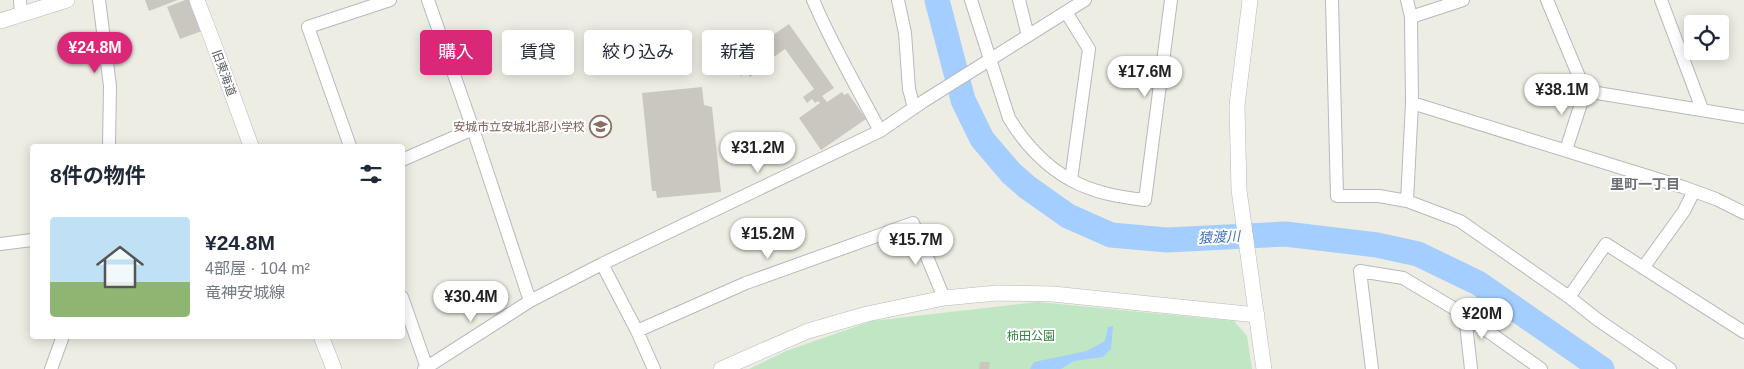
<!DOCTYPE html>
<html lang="ja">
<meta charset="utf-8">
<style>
body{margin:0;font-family:Helvetica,"Noto Sans JP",sans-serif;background:#f2f2f3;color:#1f2937;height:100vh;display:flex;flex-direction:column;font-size:19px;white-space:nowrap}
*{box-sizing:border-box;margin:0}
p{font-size:16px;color:#747a83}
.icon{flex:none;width:28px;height:28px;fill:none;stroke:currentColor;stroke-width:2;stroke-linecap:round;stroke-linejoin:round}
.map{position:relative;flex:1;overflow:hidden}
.details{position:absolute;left:30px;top:144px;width:375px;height:195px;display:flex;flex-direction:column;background:#fff;border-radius:5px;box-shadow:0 2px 12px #0003}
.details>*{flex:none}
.banner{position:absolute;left:420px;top:30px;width:475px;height:45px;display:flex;gap:10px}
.fabs{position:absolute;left:1684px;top:15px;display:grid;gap:10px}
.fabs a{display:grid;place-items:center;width:45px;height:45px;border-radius:5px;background:#fff;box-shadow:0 2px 12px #0003;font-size:25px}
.price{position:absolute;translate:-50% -42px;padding:0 11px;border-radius:18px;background:#fff;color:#222;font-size:16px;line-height:32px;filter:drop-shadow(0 1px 2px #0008)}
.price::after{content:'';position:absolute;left:50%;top:30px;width:15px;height:11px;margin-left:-8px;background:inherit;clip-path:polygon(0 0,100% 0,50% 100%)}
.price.selected{background:#db2777;color:#fff}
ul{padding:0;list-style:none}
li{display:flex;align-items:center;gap:15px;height:125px;padding:0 20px}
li+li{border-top:1px solid #e0e1e3}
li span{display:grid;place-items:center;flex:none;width:140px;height:100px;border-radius:5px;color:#555}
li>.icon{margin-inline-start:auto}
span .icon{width:60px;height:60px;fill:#fffc;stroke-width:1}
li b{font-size:21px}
h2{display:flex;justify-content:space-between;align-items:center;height:60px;padding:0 20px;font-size:21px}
.chip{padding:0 18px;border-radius:5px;background:#fff;box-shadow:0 2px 12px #0003;font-size:18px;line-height:45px}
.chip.selected{background:#db2777;color:#fff}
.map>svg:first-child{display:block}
.green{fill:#c0e6c3}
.water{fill:#a3ceff}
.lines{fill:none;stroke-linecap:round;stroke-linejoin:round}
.river{stroke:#a3ceff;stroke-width:25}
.building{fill:#cac7c1}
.minor-casing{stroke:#b6b9be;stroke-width:14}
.tertiary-casing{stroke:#b6b9be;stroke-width:16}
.minor{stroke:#fff;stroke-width:12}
.tertiary{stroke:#fff;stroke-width:15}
.labels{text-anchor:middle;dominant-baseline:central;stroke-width:4;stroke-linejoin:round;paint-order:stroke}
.street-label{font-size:12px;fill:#5c5f64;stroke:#fff}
.education-label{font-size:12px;fill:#785e54;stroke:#fff;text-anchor:end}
.park-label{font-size:12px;fill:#348340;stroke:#fff}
.neighbourhood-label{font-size:14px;font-weight:bold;fill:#6d7176;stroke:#fff}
.water-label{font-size:14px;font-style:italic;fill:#4172ba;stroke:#fff}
</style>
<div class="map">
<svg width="1744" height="369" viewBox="0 0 1744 369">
<rect width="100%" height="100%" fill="#eeede4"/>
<path class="green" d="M1038 302 1234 321 1247 336 1252 369H749L786 351 872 321Z"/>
<path class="water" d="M1113 326 1111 349 1103 357 1074 361 1061 369H1030L1034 362 1087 351 1105 341 1108 327Z"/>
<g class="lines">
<path class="river" d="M937 0 963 100 982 139 1011 173 1027 187 1068 216 1111 235 1167 240 1285 234 1377 245 1418 254 1478 283 1602 369"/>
</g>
<path class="building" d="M145 0H178L149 11Z
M185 0H190L202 31 180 39 167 7Z
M789 24 834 88 822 96 827 102 842 92 844 95 848 93 866 119 821 150 799 118 820 103 818 101 815 103 812 99 807 103 803 97 814 89 785 49 768 61 769 63 750 77 747 72 741 76 732 63Z
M702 87 704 105 712 107 721 192 657 198 656 191H652L642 93Z
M980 362H990L989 369H979Z"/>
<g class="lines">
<defs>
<path id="minor" d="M20 0 21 15
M99 0 110 86 109 146
M428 0 473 129 530 301
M813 0C832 45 857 87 880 131
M898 0 905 33 909 89 914 108
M971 0 1009 118C1023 142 1046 167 1071 180 1094 193 1120 197 1145 200L1171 0
M1019 0 1028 36
M1332 0 1337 196H1379L1407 201 1460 221 1569 297 1598 320 1670 369
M1407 0 1411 17 1412 103 1407 201
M1547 0 1585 91 1566 150
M1661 0 1702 109
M1066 12 1089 49 1071 180
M1411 17 1463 0
M1585 91 1744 117
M1412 103 1683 187 1716 199 1744 213
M350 146 308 27 390 0
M402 160 473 129
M0 244 32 240
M602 264 637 331 654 369
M1643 268 1684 211 1694 191
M402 297 427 368
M1569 297 1606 244 1744 332
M1465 315 1471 369
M637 331 746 283 913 223 944 298
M51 369 63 336
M424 369 530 301 602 264 880 131 924 101 1085 0
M1372 369 1360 271 1403 278 1465 315 1541 369"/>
<path id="tertiary" d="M197 0 216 50 251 146
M1250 0 1237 105 1239 190 1264 369
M0 21 67 0
M321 336 334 369
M721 369 808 331 867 314 944 298 997 293 1053 294 1257 315"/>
</defs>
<use href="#minor" class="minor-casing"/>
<use href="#tertiary" class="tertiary-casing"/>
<use href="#minor" class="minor"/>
<use href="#tertiary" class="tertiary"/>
</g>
<defs>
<symbol id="school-ring" viewBox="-11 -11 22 22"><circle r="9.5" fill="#fff" stroke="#8d6e63" stroke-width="1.5"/><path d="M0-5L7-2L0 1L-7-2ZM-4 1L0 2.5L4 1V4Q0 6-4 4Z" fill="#8d6e63"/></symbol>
</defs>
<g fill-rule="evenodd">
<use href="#school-ring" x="588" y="114" width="25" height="25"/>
</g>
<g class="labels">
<g class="street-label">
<text transform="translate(224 73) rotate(70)">旧東海道</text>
</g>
<g class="education-label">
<text x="585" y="127">安城市立安城北部小学校</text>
</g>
<g class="park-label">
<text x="1031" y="336">柿田公園</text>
</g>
<g class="neighbourhood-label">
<text x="1645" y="184">里町一丁目</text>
</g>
<g class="water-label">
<text transform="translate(1219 237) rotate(-3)">猿渡川</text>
</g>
</g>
</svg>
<div class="fabs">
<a><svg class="icon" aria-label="locate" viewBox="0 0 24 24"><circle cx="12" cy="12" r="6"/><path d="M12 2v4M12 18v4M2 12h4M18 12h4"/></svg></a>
</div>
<b class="price selected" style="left:95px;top:74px">¥24.8M</b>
<b class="price" style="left:1145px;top:98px">¥17.6M</b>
<b class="price" style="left:1562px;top:116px">¥38.1M</b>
<b class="price" style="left:758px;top:174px">¥31.2M</b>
<b class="price" style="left:768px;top:260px">¥15.2M</b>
<b class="price" style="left:916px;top:266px">¥15.7M</b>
<b class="price" style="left:471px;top:323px">¥30.4M</b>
<b class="price" style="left:1482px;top:340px">¥20M</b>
<div class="banner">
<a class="chip selected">購入</a>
<a class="chip">賃貸</a>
<a class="chip">絞り込み</a>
<a class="chip">新着</a>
</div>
<section class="details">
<h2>8件の物件<svg class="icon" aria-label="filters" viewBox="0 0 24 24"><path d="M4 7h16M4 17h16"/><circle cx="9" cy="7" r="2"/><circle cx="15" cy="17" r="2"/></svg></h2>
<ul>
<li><span style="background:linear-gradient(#bfe0f5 65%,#8fb573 0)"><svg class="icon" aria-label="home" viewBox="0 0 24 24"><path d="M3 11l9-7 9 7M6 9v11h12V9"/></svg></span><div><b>¥24.8M</b><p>4部屋 · 104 m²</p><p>竜神安城線</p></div></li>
</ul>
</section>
</div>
